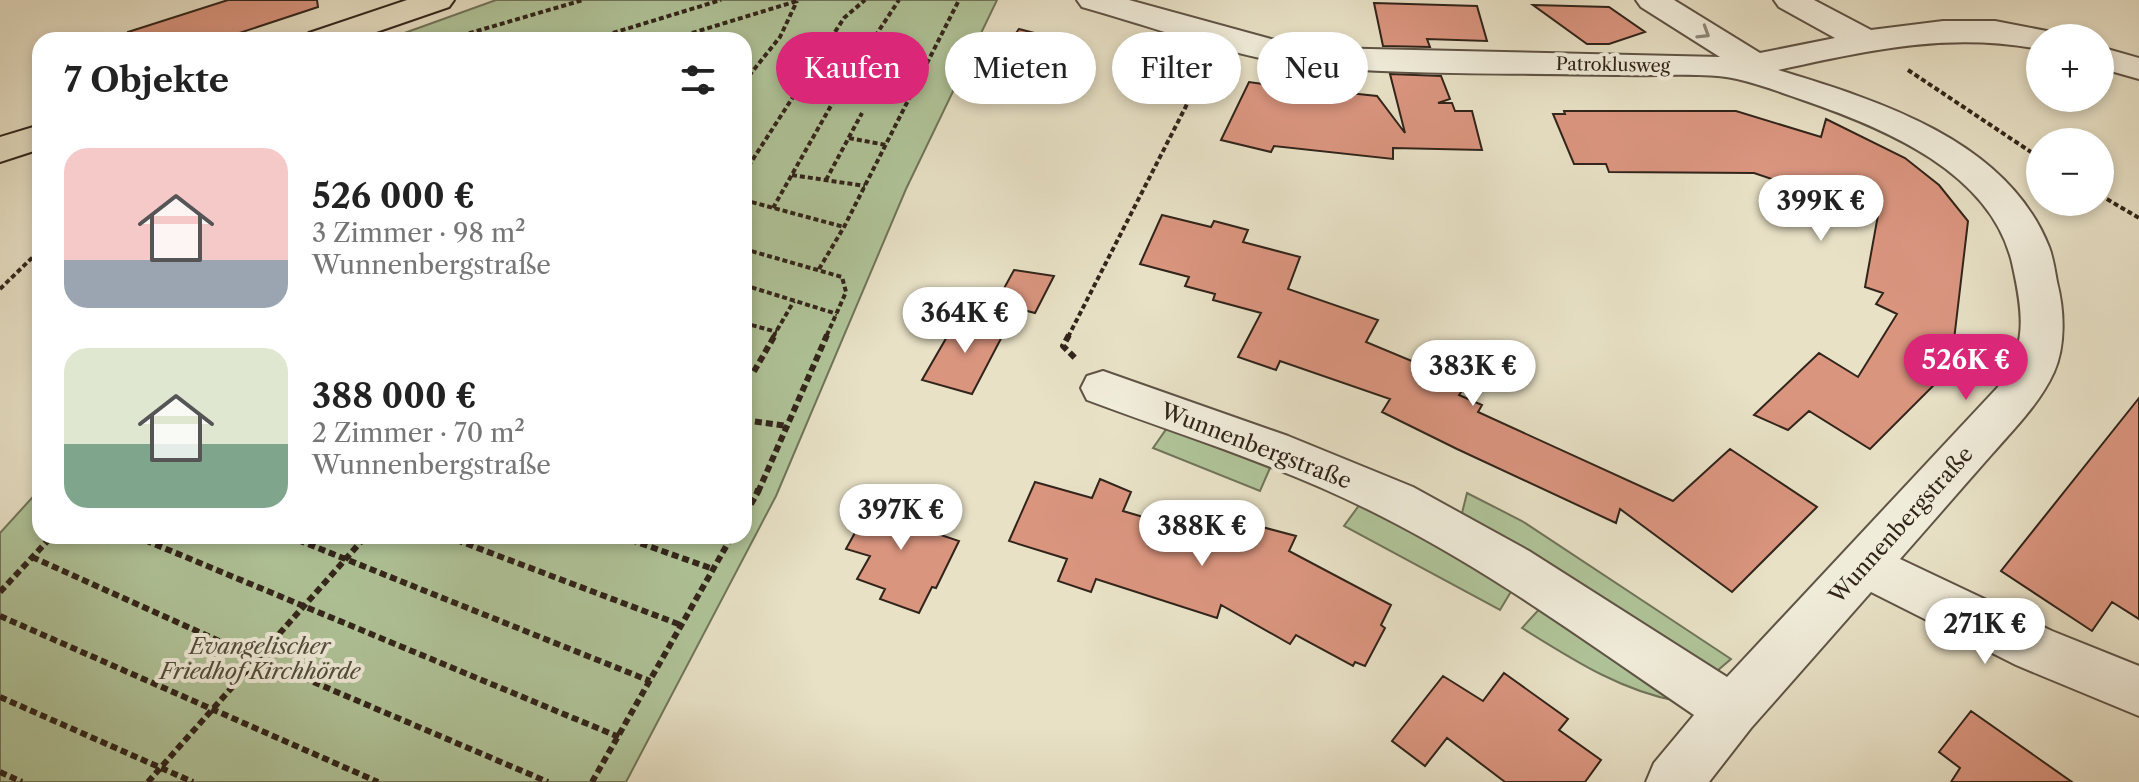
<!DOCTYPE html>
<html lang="de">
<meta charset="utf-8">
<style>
body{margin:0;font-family:"Libre Caslon Text",serif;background:#f2f2f2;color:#222;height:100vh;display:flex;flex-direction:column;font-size:30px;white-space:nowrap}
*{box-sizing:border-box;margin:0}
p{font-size:26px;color:#767676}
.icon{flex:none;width:44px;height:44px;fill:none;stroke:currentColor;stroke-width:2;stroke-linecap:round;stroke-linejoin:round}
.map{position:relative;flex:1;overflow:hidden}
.panel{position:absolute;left:32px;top:32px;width:720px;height:512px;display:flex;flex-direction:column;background:#fff;border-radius:24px;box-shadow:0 4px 12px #0003}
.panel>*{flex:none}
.top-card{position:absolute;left:776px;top:32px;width:760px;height:72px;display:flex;gap:16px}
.buttons{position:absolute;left:2026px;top:24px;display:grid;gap:16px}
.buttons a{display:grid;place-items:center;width:88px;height:88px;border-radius:50%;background:#fff;box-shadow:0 4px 12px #0003;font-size:40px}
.price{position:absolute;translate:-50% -68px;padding:0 18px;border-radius:28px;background:#fff;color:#222;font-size:26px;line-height:52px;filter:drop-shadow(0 2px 4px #0008)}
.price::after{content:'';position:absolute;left:50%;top:48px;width:24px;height:18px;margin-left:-12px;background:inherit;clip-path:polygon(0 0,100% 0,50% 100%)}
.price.current{background:#db2777;color:#fff}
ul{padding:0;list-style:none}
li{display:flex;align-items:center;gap:24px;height:200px;padding:0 32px}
li span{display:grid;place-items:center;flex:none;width:224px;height:160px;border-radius:24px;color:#555}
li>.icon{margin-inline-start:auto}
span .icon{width:96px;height:96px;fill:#fffc;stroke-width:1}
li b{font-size:34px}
h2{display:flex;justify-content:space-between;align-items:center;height:96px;padding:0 32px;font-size:34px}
.chip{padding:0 28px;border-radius:36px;background:#fff;box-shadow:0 4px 12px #0003;font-size:28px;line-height:72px}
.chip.current{background:#db2777;color:#fff}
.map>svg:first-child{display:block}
.green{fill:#b0c499;stroke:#70745a;stroke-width:2}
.building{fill:#da957f;stroke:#31241a;stroke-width:2}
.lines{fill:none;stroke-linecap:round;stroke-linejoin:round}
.minor-casing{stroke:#5f5345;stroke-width:4}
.major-casing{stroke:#31241a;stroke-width:4}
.path-far1{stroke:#31241a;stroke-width:4;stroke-dasharray:5 3;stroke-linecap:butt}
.path{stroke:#31241a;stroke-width:6;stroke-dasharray:7 4;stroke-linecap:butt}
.minor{fill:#f0ecda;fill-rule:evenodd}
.major{fill:#e8e1c6;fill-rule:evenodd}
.oneway{stroke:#90887a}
.labels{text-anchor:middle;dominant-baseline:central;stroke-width:8;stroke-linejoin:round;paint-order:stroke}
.far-street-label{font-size:18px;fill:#31241a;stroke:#f0ecda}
.street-label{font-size:22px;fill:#31241a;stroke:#f0ecda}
.park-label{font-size:22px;font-style:italic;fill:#514c3a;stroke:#f0ecda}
</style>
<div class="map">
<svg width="2139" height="782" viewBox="0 0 2139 782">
<rect width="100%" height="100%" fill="#e8e1c6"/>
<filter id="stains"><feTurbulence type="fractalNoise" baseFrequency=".0025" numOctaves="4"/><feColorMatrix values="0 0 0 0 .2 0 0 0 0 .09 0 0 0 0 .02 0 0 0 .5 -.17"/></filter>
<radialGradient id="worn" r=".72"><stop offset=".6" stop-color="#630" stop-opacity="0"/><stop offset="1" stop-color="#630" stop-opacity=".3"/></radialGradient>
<path class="green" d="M496 0H997L906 189 776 496 626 782H0V533L40 489V536H744V40H385Z
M1167 428 1270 468 1260 491 1153 448Z
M1467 493 1522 521 1731 659 1717 671 1461 517Z
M1360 504 1515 585 1500 610 1344 526Z
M1543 605 1677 701C1619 690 1572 659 1522 628Z"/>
<path class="building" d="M228 0H317L318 7 218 40H129L128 32Z
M1374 3 1477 6 1487 41 1427 39 1430 47 1383 46Z
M1533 5 1609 7 1645 32 1609 44H1587Z
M1019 29 1066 41 1041 75 994 62Z
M1390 74 1441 76 1450 99 1438 103H1452L1455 111H1472L1482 150 1393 148V159L1274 146 1271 152 1221 140 1249 82 1333 94 1330 91 1377 96 1405 133Z
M1564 111H1736L1821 137 1826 119 1905 158 1939 185 1968 221 1954 340 1961 344 1944 375 1870 449 1809 411 1788 430 1754 415 1819 353 1858 377 1897 314 1876 304 1883 293 1865 287 1878 215 1754 173 1609 172 1606 164H1574L1553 114H1565Z
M1162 215 1211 227 1214 221 1248 230 1243 242 1300 257 1288 289 1378 320 1366 342 1467 384 1459 395 1482 405 1478 412 1673 501 1730 449 1817 507 1732 592 1620 509 1616 523 1457 449 1382 412 1390 399 1280 361 1276 370 1238 357 1261 313 1213 300 1215 294 1185 286 1189 277 1140 264Z
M1014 270 1054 276 1035 313 996 303Z
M959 316 1006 329 972 394 922 380Z
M2139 398V619L2112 602 2092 631 2001 571Z
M1100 479 1131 492 1123 511 1167 524 1173 509 1246 530 1247 523 1296 536 1289 551 1391 605 1381 625 1385 628 1365 666 1355 662 1353 666 1296 635 1290 644 1221 605 1217 618 1096 579 1091 592 1058 581 1067 559 1009 541 1035 482 1092 498Z
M877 493 933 510 923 529 959 541 936 588 932 587 919 613 880 599 885 589 857 579 870 556 846 549Z
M1504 673 1568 719 1559 730 1601 760 1585 782H1505L1447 738 1425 766 1392 741 1443 676 1483 701Z
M1971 711 2072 782H1951L1960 768 1939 752Z"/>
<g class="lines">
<defs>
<path id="minor" d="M1077 0H1129L1271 39 1325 48 1720 57 1641 7 1636 0H1674L1760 53 1835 38 1779 7 1774 0H1814L1871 30 1943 21H1995L2052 32 2056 38H2040V49C1947 32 1870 50 1778 70 1877 100 2007 140 2049 247 2053 257 2055 271 2057 282 2064 309 2066 345 2054 372 2040 403 2015 428 1992 454 1961 489 1931 524 1900 559L2052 631 2139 666V716L2016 665 1871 592 1751 728 1709 782H1646L1654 763 1694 715C1592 646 1492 572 1381 516 1288 468 1186 437 1087 400L1081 388 1087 376 1103 371 1288 436 1413 487 1529 551 1727 677 1998 387C2028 347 2023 313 2013 267 1994 172 1882 127 1800 99 1780 92 1759 84 1737 79 1706 72 1656 76 1623 75 1525 73 1425 75 1327 68 1248 63 1158 28 1082 7Z
M2100 47 2139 58V79L2100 68Z"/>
<path id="major" d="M407 0H454L449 7 353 40H304L309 33Z
M40 125V149L0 162V137Z"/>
</defs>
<use href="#minor" class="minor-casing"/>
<use href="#major" class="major-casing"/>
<path class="path-far1" d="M446 40 583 0
M590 40 721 0
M669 40 797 1
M1908 70 2040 158
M744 82 780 37 797 1
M844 83 867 87
M849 138 886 145
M744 173 844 18 865 0
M792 175 865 186
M826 180 862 113
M2100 195 2139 218
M744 200 844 227
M773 208 841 88 899 0
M744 249 842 277 846 292 826 337
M819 269 844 227 959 0
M744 285 837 314
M0 289 40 250
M744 323 777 332
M773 337 794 301
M1068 337 1206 67"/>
<path class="path" d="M1069 335 1063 346 1075 358
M744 371 753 373 775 335
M744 420 787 426
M744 487 758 492 744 516
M758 492 827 335
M135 536 619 737
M288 536 650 681
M446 536 681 625
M620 536 713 569
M32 557 257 658 548 782
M0 592 52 536
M0 616 378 782
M0 697 193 782
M0 772 22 782
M148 782 366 536
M592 782 732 536"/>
<use href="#minor" class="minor"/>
<use href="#major" class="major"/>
</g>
<defs><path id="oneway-chevron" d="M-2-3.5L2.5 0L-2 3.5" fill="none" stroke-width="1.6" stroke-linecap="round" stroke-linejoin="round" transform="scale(2)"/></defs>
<use class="oneway" href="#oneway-chevron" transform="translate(1704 33) rotate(32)"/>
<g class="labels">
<g class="far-street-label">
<text transform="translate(1613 65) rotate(1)">Patroklusweg</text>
</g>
<g class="street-label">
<text transform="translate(1256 446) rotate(21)">Wunnenbergstraße</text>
<text transform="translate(1901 525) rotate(-48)">Wunnenbergstraße</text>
</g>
<g class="park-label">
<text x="260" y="646">Evangelischer<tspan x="260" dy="25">Friedhof Kirchhörde</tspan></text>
</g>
</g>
<rect width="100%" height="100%" filter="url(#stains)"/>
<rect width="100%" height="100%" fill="url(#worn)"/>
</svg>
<div class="buttons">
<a>+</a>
<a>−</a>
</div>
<b class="price" style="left:1821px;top:243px">399K €</b>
<b class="price" style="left:965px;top:355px">364K €</b>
<b class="price current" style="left:1966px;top:402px">526K €</b>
<b class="price" style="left:1473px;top:408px">383K €</b>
<b class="price" style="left:901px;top:552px">397K €</b>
<b class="price" style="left:1202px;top:568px">388K €</b>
<b class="price" style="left:1985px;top:666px">271K €</b>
<div class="top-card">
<a class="chip current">Kaufen</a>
<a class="chip">Mieten</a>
<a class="chip">Filter</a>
<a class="chip">Neu</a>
</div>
<section class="panel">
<h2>7 Objekte<svg class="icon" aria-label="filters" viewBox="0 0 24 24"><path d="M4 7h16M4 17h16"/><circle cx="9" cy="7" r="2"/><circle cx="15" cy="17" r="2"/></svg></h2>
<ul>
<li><span style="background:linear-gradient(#f6c9c9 70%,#9aa5b1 0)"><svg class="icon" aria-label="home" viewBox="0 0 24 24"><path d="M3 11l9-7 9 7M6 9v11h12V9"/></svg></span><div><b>526 000 €</b><p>3 Zimmer · 98 m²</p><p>Wunnenbergstraße</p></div></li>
<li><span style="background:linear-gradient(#dfe7d0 60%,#7fa58c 0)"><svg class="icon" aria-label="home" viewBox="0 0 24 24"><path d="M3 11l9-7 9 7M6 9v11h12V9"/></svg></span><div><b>388 000 €</b><p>2 Zimmer · 70 m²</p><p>Wunnenbergstraße</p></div></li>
</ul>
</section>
</div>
